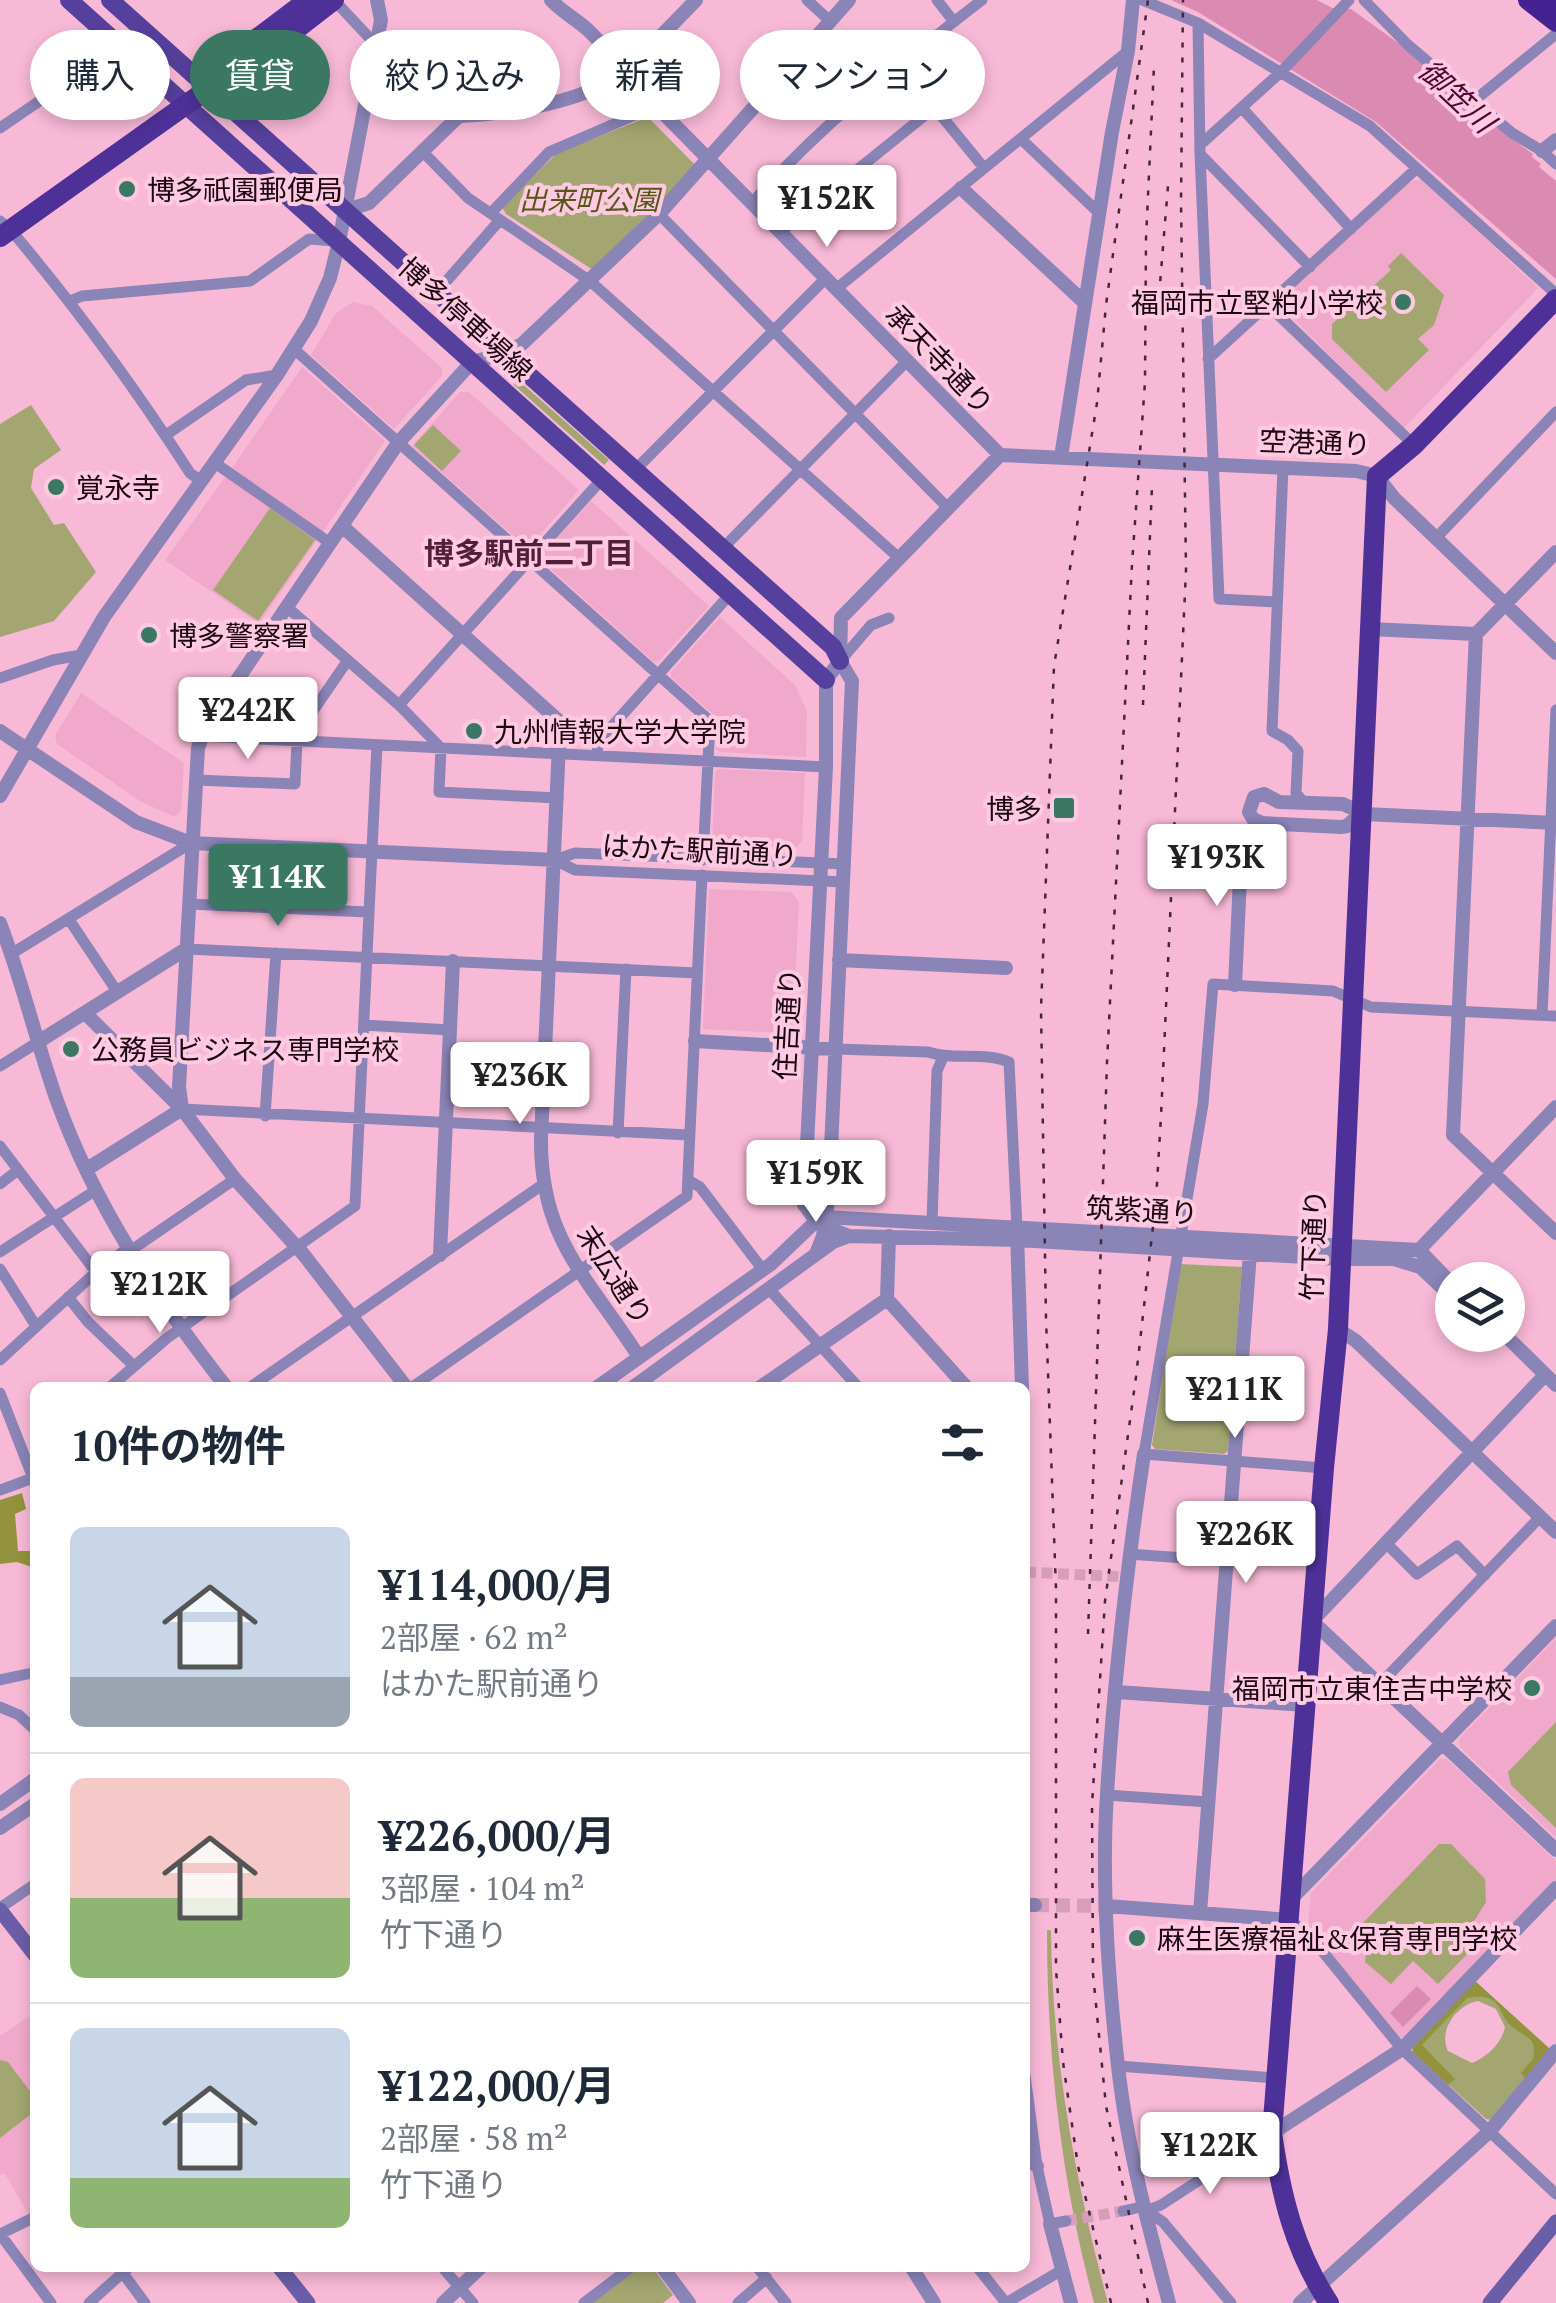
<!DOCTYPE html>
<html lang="ja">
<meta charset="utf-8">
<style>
body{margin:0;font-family:"PT Serif","Noto Sans JP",serif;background:#f6f6f7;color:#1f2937;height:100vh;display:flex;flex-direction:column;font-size:38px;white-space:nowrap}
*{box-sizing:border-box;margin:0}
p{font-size:32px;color:#747a83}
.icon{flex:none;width:55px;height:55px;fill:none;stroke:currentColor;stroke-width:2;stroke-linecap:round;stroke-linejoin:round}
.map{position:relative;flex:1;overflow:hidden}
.sheet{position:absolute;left:30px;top:1382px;width:1000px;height:890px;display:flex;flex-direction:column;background:#fff;border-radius:15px;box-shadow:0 5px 15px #0003}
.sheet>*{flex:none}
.guide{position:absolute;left:30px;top:30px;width:1000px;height:90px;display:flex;gap:20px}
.tools{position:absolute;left:1435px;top:1262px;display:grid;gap:20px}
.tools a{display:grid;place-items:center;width:90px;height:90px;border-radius:50%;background:#fff;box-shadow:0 5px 15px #0003;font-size:50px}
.price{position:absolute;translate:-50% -85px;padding:0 22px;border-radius:10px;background:#fff;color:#222;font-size:32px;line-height:65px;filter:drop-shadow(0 2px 5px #0008)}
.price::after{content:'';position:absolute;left:50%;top:60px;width:30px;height:22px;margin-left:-15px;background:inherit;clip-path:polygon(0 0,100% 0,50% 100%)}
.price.selected{background:#3b7864;color:#fff}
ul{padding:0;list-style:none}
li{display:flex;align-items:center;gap:30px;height:250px;padding:0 40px}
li+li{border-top:2px solid #e0e1e3}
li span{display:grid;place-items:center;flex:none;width:280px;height:200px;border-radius:15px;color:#555}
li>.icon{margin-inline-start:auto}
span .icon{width:120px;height:120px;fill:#fffc;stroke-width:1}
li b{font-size:42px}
h2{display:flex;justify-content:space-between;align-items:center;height:120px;padding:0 40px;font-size:42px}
.tag{padding:0 35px;border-radius:45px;background:#fff;box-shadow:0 5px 15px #0003;font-size:35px;line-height:90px}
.tag.selected{background:#3b7864;color:#fff}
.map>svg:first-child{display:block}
.built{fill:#f0a9ca}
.green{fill:#a4a671;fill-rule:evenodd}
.forest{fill:#92933c}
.water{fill:#db8ab1}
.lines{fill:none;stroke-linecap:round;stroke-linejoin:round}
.minor-tunnel{stroke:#d79eb9;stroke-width:11;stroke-dasharray:11 5.5;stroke-linecap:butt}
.tertiary-tunnel{stroke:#d79eb9;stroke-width:14;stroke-dasharray:14 7;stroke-linecap:butt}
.minor{stroke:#8a84b7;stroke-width:11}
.tertiary{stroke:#8a84b7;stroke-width:14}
.secondary{stroke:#6b5ea9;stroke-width:15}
.primary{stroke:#56409d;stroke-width:18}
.trunk{stroke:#4e3198;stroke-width:20}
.motorway{stroke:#452292;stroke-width:20}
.rail{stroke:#442736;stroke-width:2.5;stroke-dasharray:5 10;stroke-linecap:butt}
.poi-dot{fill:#3b7864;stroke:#fecae1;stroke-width:4}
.labels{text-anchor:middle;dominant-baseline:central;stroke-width:8;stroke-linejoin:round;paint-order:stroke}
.poi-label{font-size:28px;fill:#1c0712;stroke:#fecae1;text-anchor:start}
.park-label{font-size:28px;font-style:italic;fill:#565616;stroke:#fecae1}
.street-label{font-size:28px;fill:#1c0712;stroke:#fecae1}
.water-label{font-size:30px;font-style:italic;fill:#4f0633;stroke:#fecae1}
.neighbourhood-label{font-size:30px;font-weight:bold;fill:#511f39;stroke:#fecae1}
</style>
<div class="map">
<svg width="1556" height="2303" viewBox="0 0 1556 2303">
<rect width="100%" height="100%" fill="#f8b9d6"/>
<path class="built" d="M1422 179 1538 288 1403 429 1282 307V298L1409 182Z
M353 302 372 306 442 368V376L394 429 311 355 336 313Z
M302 367 385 441 323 532 232 468Z
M460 392H469L579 490 530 546H525L412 446Z
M226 476 317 540 259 624 165 560Z
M591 501 709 606 659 661 654 662 542 561 541 556Z
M720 617 795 685 807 711 806 757 720 752 716 749 717 718 671 677V672Z
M81 693 184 763 181 811 174 817 140 801 57 744 55 736Z
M718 769 805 773 802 842 793 850 712 847 715 773Z
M709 889 791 892 799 902 793 1028 787 1033 703 1029Z
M1556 1638V1838L1460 1747 1459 1739Z
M1440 1759H1447L1556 1861V1879L1404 2038 1399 2037 1308 1925 1311 1893Z
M28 2017 35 2023V2212L29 2215 5 2174 0 2175V2036Z"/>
<path class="green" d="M648 117 697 167 593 270 506 214 502 207 557 153Z
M1401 253 1444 295 1434 325 1418 339 1429 350 1386 392 1332 339V324L1391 270 1388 266Z
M518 380 609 460 604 465 514 385Z
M31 405 61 450 34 469 31 488 54 525 64 523 96 572 54 621 0 637V424Z
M433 425 461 451 442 471 414 445Z
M270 508 315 540 258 621 213 590Z
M1180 1264 1242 1267 1228 1451 1224 1454 1155 1449 1152 1445Z
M1556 1722V1828L1511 1785 1508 1772Z
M1439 1844H1451L1485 1879 1486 1902 1470 1928 1473 1948 1438 1984 1413 1961 1391 1984 1365 1962 1367 1940 1361 1933 1362 1924Z
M1047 1930H1051C1052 2058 1075 2180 1108 2303H1094C1061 2179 1047 2058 1047 1930Z
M1475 1981 1550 2049 1491 2120 1486 2119 1413 2052ZM1478 2001 1496 2009 1505 2027C1502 2043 1487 2057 1472 2063L1448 2051C1438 2031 1456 2005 1478 2001Z
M0 2060 8 2062 35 2098V2111L0 2138Z
M639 2268H653L673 2295 663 2303H590Z"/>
<path class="forest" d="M22 1493 26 1509 15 1514 18 1551H35V1568L17 1562 0 1564V1500Z
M1475 1981 1550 2049 1525 2078 1521 2073 1533 2059C1537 2039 1529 2039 1515 2029 1495 2016 1506 1991 1467 1998L1422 2045 1455 2079 1448 2085 1413 2052 1412 2047Z"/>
<path class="water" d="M1171 0H1317L1332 8 1351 9 1405 48 1509 137 1533 154 1532 157 1541 164 1539 167 1556 181V279L1376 122 1198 12Z
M1417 1986 1431 1999 1403 2027 1390 2013Z"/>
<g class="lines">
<path class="minor-tunnel" d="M1025 1572 1126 1577
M1066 2221 1123 2211"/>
<path class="tertiary-tunnel" d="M1035 1905 1107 1906"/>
<path class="minor" d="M334 0 377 46
M807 0 830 21
M937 0 954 22
M1142 0 1198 23 1370 126 1556 294
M1364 0 1408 45 1512 133 1542 151 1556 164
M1198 23 1200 154 1219 599 1276 602
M899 64 984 168
M1475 100 1556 34
M1242 108 1351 229
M0 128 38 102 91 53 106 34
M1021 139 1099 213
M1200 145 1282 71 1349 0
M423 152 468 198 590 281 899 558
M1200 154 1310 267
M752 203C822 123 898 65 982 0
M491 213 549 152 656 106
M659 214 948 508
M0 221 10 229C76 307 135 388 190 473L201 481
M780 232 934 108
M836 289 1128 51
M436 293 500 220
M70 301 82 296 250 281 309 239 335 241
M1268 305 1414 445
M294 349 710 721 703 860
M1208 359 1416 169
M166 435 246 380 277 375
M215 463 330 543
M1283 468 1272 731 1288 740 1298 751 1296 793 1304 803
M635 470 825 279
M1437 537 1556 412
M723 548 907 361
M288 608 399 705 441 748 439 792 558 798
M840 661 871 625 889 618
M0 678 53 660 81 655
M399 705 603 478
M201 736 826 767
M597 755 598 742 732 592
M196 780 295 784 297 741 304 724 348 660
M555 860 575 870 844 882
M555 860 575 853 845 864
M189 904 368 912
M70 921 118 993
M186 949 697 973
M11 954 191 843
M1542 1015 1556 710
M364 1025 450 1030
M835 1049 928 1052C954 1061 983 1051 1009 1062L1017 1228
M0 1066 38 1042
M182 1109 689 1135
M265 1116 276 953
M618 1133 626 969
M0 1146 96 1272
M688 1180 700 1187 763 1270
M0 1184 18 1170
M932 1222 937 1071 943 1057
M130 1251 235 1179
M0 1252 96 1190
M0 1269 36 1326
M769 1289 859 1388
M68 1297 88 1322 134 1366
M0 1360 96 1272 128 1248
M109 1388 167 1338 355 1206 377 745
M249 1388 542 1185
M411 1388 687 1196 702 875
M0 1393 33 1478 0 1490
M1324 1468 1144 1454 1203 1104 1213 984 1333 991 1371 1007 1556 1016
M1385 1542 1417 1574 1457 1546 1485 1575
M1129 1554 1226 1561
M0 1680 32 1673
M1381 1683 1540 1517
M0 1707 19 1715 35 1730
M1107 1795 1208 1802
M0 1908 35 1884
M1290 1920 1310 1936 1402 2049 1556 2194
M1118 2066 1276 2078
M1025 2075 1037 2166 1050 2224 1066 2221
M1123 2211 1141 2207 1163 2222 1231 2303
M1146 2211 1161 2205 1272 2133
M35 2217 0 2234 51 2303
M443 2268 473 2303
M758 2268 786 2303
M978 2268 1006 2303 1062 2270
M122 2272 145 2303
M89 2303 128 2268
M584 2303 630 2268
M738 2303 767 2278"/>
<path class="tertiary" d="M551 0C562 12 576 19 588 30 613 54 632 81 656 106L1000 455
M377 46 459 116C513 113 579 103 625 73L696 0
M1542 151 1556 140
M961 188 1085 303
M344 211 369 203 459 116
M1000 455 1356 471 1377 476 1394 498 1556 653
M1061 457 1112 132 1128 51 1133 0
M342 526 560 722 541 1138C540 1240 588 1277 639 1357
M1556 552 1476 634 1453 1135 1556 1233
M1370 629 1476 634
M0 731 136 822 191 843 555 860
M0 796 104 617 277 375 311 321 330 278 339 242 381 20 377 0
M1360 814 1347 826 1341 827 1262 823 1253 819 1249 812 1254 797 1264 794 1279 802 1343 804 1364 814 1556 823
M0 923C22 980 36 1041 56 1098 94 1205 157 1299 227 1388
M839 960 1006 968
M1235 985 1242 835
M86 1014 182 1109 235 1179 304 1255 407 1388
M695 1041 835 1049
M38 1042 186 949
M87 1169 182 1109 179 1087 198 748 206 726 398 443 472 362 503 354 522 344 659 214 849 0
M804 1196 806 1207 818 1224 849 1236 1018 1240 1339 1259H1394L1420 1267 1452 1297
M804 1205 826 767V680L840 661
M1017 1233 1022 1388
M889 1236 887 1299 967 1388
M1419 1250 1556 1107
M816 1254 823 1236 829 1194 852 681 840 661 841 618 1000 455
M440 1255 453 961
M1338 1329 1356 1341 1556 1532
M1505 1335 1556 1385
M1545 1375 1312 1621 1556 1850
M596 1388 771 1264 812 1225 825 1217 1419 1250 1452 1284
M632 1388 833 1242 849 1236
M759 1388 887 1299
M1144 1454C1127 1567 1114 1680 1107 1794 1101 1883 1108 1977 1118 2066 1127 2147 1148 2225 1169 2303
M1117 1692 1305 1705
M0 1804 35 1779
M0 1828 35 1804
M1292 1898 1556 1626
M1025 1905H1035
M1107 1906 1290 1920
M1200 1913 1250 1253
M1272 2133 1402 2049 1556 1888
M1025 2158 1037 2166
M1050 2224 1071 2303
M663 2268 689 2303
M912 2268 934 2303
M443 2303 480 2268
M1300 2303 1489 2132 1556 2051"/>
<path class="secondary" d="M0 1910 35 1955
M280 2268 308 2303
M1490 2303 1556 2222"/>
<path class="primary" d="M69 0 826 680
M110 0 796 614 833 647 840 661"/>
<path class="trunk" d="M212 83 232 79 334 0
M0 237 208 89 215 70 308 0
M1329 2303C1294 2250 1281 2195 1272 2133L1324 1468 1338 1329 1377 476 1414 445 1556 299"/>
<path class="motorway" d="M1528 0 1556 22
M1554 0 1556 1"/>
<path class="rail" d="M1159 296 1168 186
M1143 705 1152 486
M1088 1634 1107 1062 1132 564 1145 382 1146 239 1154 66
M1111 2303 1078 2166 1063 2062 1056 1969V1589L1046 1318 1041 1009 1054 666 1097 403 1106 305 1148 0
M1148 2303 1106 2106 1093 1974 1092 1805 1105 1601 1136 1377 1156 1200 1161 1116 1186 570 1181 202 1183 0"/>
</g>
<g class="poi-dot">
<circle cx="127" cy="189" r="10"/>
<circle cx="1403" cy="302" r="10"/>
<circle cx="56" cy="487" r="10"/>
<circle cx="149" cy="635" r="10"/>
<circle cx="474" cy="731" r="10"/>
<rect x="1052" y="796" width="24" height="24" rx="5"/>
<circle cx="71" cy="1049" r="10"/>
<circle cx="1532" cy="1688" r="10"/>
<circle cx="1137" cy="1938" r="10"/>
</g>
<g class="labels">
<g class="poi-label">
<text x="147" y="189">博多祇園郵便局</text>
<text x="1383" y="302" text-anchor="end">福岡市立堅粕小学校</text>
<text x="76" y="487">覚永寺</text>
<text x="169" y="635">博多警察署</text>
<text x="494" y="731">九州情報大学大学院</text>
<text x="1042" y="808" text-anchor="end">博多</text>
<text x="91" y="1049">公務員ビジネス専門学校</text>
<text x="1512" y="1688" text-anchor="end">福岡市立東住吉中学校</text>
<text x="1157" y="1938">麻生医療福祉&amp;保育専門学校</text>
</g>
<g class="park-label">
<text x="589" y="199">出来町公園</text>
</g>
<g class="street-label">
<text transform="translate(466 319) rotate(42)">博多停車場線</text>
<text transform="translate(940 359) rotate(46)">承天寺通り</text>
<text transform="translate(1315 442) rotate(2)">空港通り</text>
<text transform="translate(700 850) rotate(3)">はかた駅前通り</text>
<text transform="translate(787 1024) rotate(-87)">住吉通り</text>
<text transform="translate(1142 1210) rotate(3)">筑紫通り</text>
<text transform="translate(1313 1245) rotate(-88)">竹下通り</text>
<text transform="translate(615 1275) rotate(57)">末広通り</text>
</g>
<g class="water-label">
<text transform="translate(1457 96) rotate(43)">御笠川</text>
</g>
<g class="neighbourhood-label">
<text x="529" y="553">博多駅前二丁目</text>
</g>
</g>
</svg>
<div class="tools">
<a><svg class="icon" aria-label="layers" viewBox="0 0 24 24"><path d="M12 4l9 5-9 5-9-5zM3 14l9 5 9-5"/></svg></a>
</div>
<b class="price" style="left:827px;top:250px">¥152K</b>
<b class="price" style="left:248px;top:762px">¥242K</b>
<b class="price" style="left:1217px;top:909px">¥193K</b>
<b class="price selected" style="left:278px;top:929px">¥114K</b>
<b class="price" style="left:520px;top:1127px">¥236K</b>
<b class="price" style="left:816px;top:1225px">¥159K</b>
<b class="price" style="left:160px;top:1336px">¥212K</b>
<b class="price" style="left:1235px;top:1441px">¥211K</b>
<b class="price" style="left:1246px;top:1586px">¥226K</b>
<b class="price" style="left:1210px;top:2197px">¥122K</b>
<div class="guide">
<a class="tag">購入</a>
<a class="tag selected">賃貸</a>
<a class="tag">絞り込み</a>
<a class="tag">新着</a>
<a class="tag">マンション</a>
</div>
<section class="sheet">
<h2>10件の物件<svg class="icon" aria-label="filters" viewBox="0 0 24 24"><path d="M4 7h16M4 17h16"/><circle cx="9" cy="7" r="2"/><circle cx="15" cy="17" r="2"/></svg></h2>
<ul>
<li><span style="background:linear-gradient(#c9d6e8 75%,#9aa5b1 0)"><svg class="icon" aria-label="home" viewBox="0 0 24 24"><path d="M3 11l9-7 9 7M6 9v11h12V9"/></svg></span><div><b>¥114,000/月</b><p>2部屋 · 62 m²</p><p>はかた駅前通り</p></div></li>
<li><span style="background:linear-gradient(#f6c9c9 60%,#8fb573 0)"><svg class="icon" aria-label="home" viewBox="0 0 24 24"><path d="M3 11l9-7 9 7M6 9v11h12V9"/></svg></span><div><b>¥226,000/月</b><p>3部屋 · 104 m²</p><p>竹下通り</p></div></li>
<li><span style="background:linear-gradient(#c9d6e8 75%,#8fb573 0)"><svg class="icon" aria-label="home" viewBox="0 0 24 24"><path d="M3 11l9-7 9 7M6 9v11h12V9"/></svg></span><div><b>¥122,000/月</b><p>2部屋 · 58 m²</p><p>竹下通り</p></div></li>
</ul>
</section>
</div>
